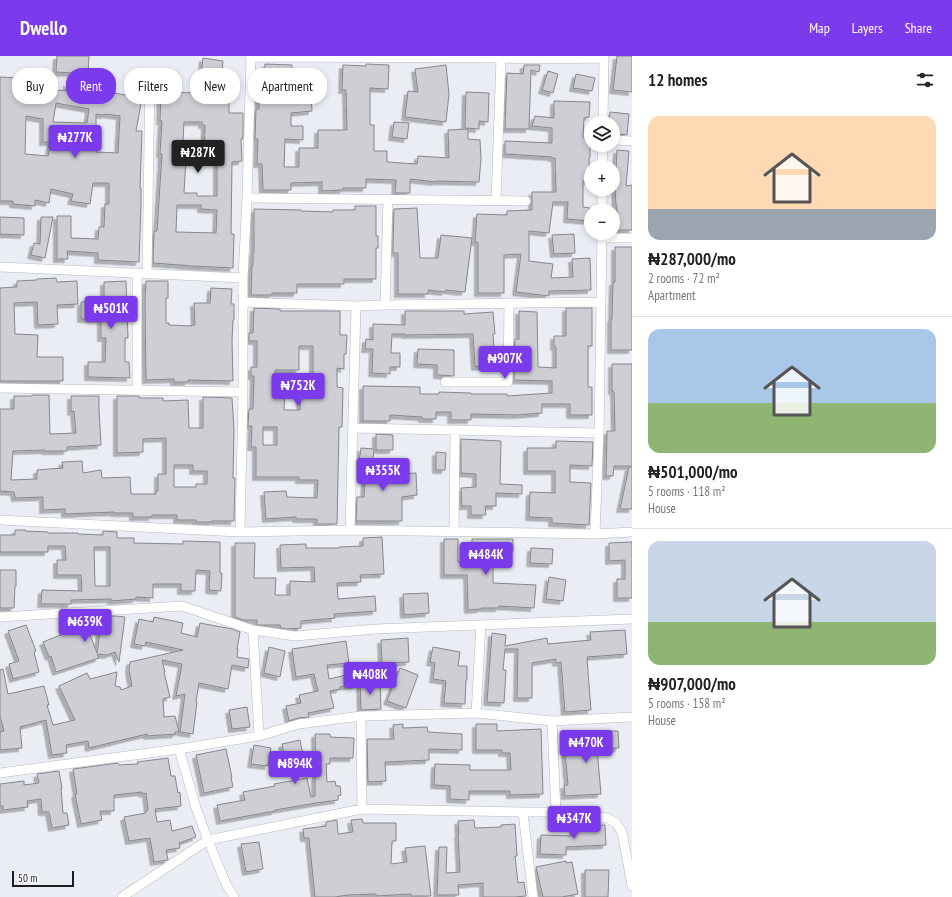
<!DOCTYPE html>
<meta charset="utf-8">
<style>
body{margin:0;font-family:"PT Sans Narrow",sans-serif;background:#f6f6f6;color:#222;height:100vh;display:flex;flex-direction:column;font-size:15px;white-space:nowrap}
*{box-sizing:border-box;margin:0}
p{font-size:13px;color:#767676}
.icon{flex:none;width:22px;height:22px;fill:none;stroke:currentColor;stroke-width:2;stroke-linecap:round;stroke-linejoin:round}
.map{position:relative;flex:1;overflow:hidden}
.details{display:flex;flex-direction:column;background:#fff;width:320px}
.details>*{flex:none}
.guide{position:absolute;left:12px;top:12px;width:380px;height:36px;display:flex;gap:8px}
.tools{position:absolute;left:584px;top:60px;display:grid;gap:8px}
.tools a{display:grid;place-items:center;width:36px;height:36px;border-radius:50%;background:#fff;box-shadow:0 2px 6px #0003;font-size:20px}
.scale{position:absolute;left:12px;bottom:10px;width:62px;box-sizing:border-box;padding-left:4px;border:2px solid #1c1d20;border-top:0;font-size:11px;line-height:14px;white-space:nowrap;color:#1c1d20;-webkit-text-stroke:3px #f8fafe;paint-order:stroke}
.price{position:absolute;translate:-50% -34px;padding:0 9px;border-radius:4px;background:#7c3aed;color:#fff;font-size:13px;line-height:26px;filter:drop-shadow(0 1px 2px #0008)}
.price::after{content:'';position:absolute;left:50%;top:24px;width:12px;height:9px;margin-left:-6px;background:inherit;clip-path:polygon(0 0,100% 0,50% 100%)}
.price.selected{background:#222;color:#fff}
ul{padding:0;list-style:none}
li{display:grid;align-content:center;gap:8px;height:212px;padding:0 16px}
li+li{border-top:1px solid #e0e0e0}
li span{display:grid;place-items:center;height:124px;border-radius:12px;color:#555}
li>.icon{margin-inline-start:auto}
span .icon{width:72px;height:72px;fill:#fffc;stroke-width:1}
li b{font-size:17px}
h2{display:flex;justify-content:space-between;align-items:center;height:48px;padding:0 16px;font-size:17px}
.pill{padding:0 14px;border-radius:16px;background:#fff;box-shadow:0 2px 6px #0003;font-size:14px;line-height:36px}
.pill.selected{background:#7c3aed;color:#fff}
header{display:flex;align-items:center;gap:24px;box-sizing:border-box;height:56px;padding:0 20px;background:#7c3aed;color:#fff}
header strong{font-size:19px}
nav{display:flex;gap:22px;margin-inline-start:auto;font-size:14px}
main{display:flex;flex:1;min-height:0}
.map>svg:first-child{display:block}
.building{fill:#cfced5;stroke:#86868c;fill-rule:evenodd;filter:url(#shadow)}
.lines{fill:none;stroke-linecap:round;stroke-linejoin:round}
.minor-casing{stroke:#b7bac0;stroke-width:10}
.minor{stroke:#fff;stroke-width:9}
</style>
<header>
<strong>Dwello</strong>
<nav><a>Map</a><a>Layers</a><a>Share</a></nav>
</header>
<main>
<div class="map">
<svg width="632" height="841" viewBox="0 0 632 841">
<defs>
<filter id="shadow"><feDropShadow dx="-3.5" dy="3.5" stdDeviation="0" flood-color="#0004"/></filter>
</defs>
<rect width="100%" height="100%" fill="#eaedf3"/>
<path class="building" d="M57 0H89L88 18 56 16Z
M617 0H632V36L613 34Z
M203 2 223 5 222 16 232 18 230 27 225 26 223 42H229V57H243V83H241L242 105 232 106 231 178H234L233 212 193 210 153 207 154 175H157L162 98H160L162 65H160L161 36 199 37ZM184 66H202V69H205L204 103H217V140H197V137H184L186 103H182ZM177 149H201V153L217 154 216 177 176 176Z
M265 8 292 9 291 25H289V40L311 38 312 55 291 57V70H303V84L285 83 284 111H299V92H318V74H347L346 34H342L343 9 366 10V8L389 9 388 33 370 32V69H374V95H387V106L417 108 418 100 449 102 448 74 468 73V83L480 84 481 103 479 126 436 125V126L410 123V137H395L396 124 366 123V132H343V134L322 135V126L291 127V134H263L262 108H257L258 83H255L256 53H259V29H264Z
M446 9 449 38 446 66 405 61 408 35 418 36 415 13Z
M524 9H540L539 16 531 14 529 73H505L507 17 523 18Z
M548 15 558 18 553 37 542 34Z
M576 18 595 22 592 35 573 32Z
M0 21 19 22V32L41 33V32L66 35 67 27 86 31V32L142 42 136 75H142L140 132H141V148L139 206 98 204V197L67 195 68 203H57V160H71V182L98 183 99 171H104L105 148H109V127H93L90 148 71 145 73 138 51 133 49 147 35 144V150L13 148V145H0ZM56 47 89 53 87 67 53 66ZM96 58 104 59 105 58 120 60 118 97 96 96ZM26 60 43 63V86H51L48 100 25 98Z
M466 36 489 37 488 66 479 65V73L465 72Z
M554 45 590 46 589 61 584 62 583 82H590V102H589L590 125H583V151L590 152 589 165 567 163 568 146H553L549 177 529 175V205L553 208 551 222 573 221 572 203 590 202 591 234 549 235V240L516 236 521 198 504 199V237H478V186H475L477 158 507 159V155L532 154V136H556L555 102H552V101L505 98V85L552 87V72L532 70 535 60 554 62Z
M610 56 629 58 627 79 613 78V67H609Z
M394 66 409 67 407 83 392 81Z
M617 94 629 95 626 130 632 129V174H617V149H616L615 131Z
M355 150H376V180H378V192H376V223H344V228H297V237H272V239H251L252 209H253V196H254V153L301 154V155L333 156V154H355Z
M417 152 420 202H438L441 179 472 182 465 236 446 234 445 236 428 234V238H398V197H393V193L394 153Z
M0 161 24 162V179L0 178Z
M41 161H53L45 202 31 199 34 187 40 188Z
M574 178 575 197 554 198 552 179Z
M615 191H632V294H611V263H612L613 226H615Z
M56 222 57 226 77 225 78 248 57 249 58 268 38 269 37 246 14 247 15 278 38 279 37 301H63V325H0V232L17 231V225L37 224V223Z
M126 225 128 282H125V306H129L130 322 88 321V306H105L106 282H101V263H81V246L104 245V226Z
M146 225H168V242H166V267H169V269L192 270V269H195L194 247H210L211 232 232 233 231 248H234V264H233L232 285 233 325 188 324V326H174V323L146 324 145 246Z
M254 252 280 253V255H340V279H347L346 298H344V313L337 312V331L343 332 342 371H339L337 468H317V463H296V461L266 463 264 436 286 435 287 441 317 442 318 424H299V421H256V391H251L252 370H248L249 353H253L254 320H251V311H257V285H249V277H253ZM299 290H313V331H301L300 354H284L285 331 275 330V314H299ZM263 371H277V389H263Z
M566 252H592V290H588V331H592V359H570V348H542V357L517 359 471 358V364H451V356H436V363H422V361L390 359V365H363V330L420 331V338H439V336L471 337V338H507V340L552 337V325L514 324 515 283H519V255L537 256 538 311 556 312V291H554V280H566Z
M405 255H464V258L493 256 495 278H493L495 309 475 311 473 278 405 279V278H392L391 297H400V311H390V318L372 317 373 293H365L366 283 373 284V268L405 269Z
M418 293 454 294V320L437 319V309L417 308Z
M612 308H632V410H614L613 420H606L607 375H615L614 336 612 335Z
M32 339H49L50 378 76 377 74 355 71 356V340H99V354L101 389 67 391V395H45V394L13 395 11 424 37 423V414L63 412 62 406 82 405 83 417 101 414 102 422 130 421 131 438H156V435H158V418H166V382L143 383V396L117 397V340H139V342H163V345L188 344 189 372H203V341L232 342 234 373 233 422H235L234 465H212V466H196V464H177V459H152V461H133V457H114V456L65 458V453L43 454V441L15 442 14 436 0 435V353H14V340H32ZM174 409H193V415H207V428H196V431H174Z
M376 378 393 379V394H376Z
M461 383 501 385 500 428 522 429V438L496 437V450H485L486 459H471V450H462L461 432 476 431V418L461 417Z
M556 385 593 386 592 410 570 409V426L591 427 589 469 552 467V462L529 461 530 436 555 437V415H527V392H556Z
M361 392 374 393 372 414 387 415V417H401V418L416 417 417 439 402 441V465H356L357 441H364L366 407 359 406Z
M436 396 446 397 445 414H436Z
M629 411H632V453H620Z
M15 474H25V475L48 476V477H78V478L103 479V475L117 476V482H134V487L183 488V485L220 486V517H222L221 535 209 534 210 515 196 514 195 535H181V528H153V542L136 541V543L111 545V543L71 544V548H41L42 534 82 535 81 519H57V504H66L65 490H48V496H0V479H15ZM94 491H110V530H95Z
M382 481 384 518 360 519 361 526 337 527 338 543 375 540 376 555 334 558 335 562 301 565V572L286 573 281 572 280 569H257V564H243L235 561V487H255L254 522H276L275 539H290V525L315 526 314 511 281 512 280 489 306 488V492H339V491L363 490V482Z
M444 483H458V506L472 505V483H513V495L493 494V527L536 529 534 552 499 550V552H481V553L468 554 467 519H444Z
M632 486V542H617V523H625V504L609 505V487Z
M531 492 553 493 552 508 530 507Z
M0 514H16V530H15L14 552H0Z
M549 521 566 524 563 545 546 543Z
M428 537 429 557 404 559 403 538Z
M115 560 125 561 119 606 115 596 107 599 97 598 99 602 56 616 51 600 49 601 43 586 68 576 66 571 84 564 97 597 102 561Z
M154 561 183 567 181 577 197 581 200 567 232 573 240 576 237 593H238L237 601 249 603 248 612 232 609 228 633 199 627 196 646H197L193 678 180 676 185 638 176 640 182 608 162 604 165 616H164L170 641 163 643 164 661 175 660 179 676H175L176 678 147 680V678L89 692 88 685 66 689 67 697 52 699 46 664 20 671 22 692 0 694V676L4 675 0 660V614L3 613 8 638 44 630 49 649H47L53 669 75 664 59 630 87 617 90 623 117 616 115 630 120 631 121 634 132 630 129 614 130 606 183 594 146 586 145 590 134 588 139 563 153 566Z
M26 569 36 595 34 596 39 616 13 623 9 608 19 605 8 575Z
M625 574 627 598 587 601 588 603H587L591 654 565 656 561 606 556 607V603L532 607V642H517L518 593H505L503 614H506L504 647 487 646 492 577 506 579 505 590 547 582 548 588 591 584 590 576Z
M408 582 409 606 382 607 381 584Z
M346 585 349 607 327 609 329 623 350 618V619L355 618 357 629 340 631V633L330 635 334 652 308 657 309 661 298 662 289 665 286 650 301 647 299 639 318 635 314 618 296 621 292 593Z
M269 591 285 595 280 621 264 617Z
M433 591 460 596 458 610H467V624H466L465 648 444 647 446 625 433 623 435 607 430 606Z
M400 612 418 619 406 652 387 645Z
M380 625 381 653 361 654 360 626Z
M247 651 250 671 232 673 229 654Z
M403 668V672L427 671 428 676 462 678V694L429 693V704L385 706 386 725 368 726 367 683H394L393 669Z
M476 668H497V675L541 673 543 738 510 739V735H469V744L450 743V730L434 729 435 708 470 709V714H511L510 697H502V694H476Z
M607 675H618L619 692 597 693 601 738 565 740 564 729H568L564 684 608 681Z
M315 678H330V681L354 682 353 702H330V708H326L327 726 335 725 336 730H340L341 739 338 740V744L316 747 275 754V755L220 765 217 749 245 744 243 736 275 730 274 728 307 722 311 741 315 740V721H316Z
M300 684 303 699 285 702 282 688Z
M254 689 271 692 268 710 251 708Z
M226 693 232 721H231L233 731 204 737 196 699Z
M168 702 171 720H175L178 737 180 736 181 750 155 753 157 766 170 764 172 775 192 770 196 781 179 787 180 792 166 794 168 804 154 806 150 782 129 785 124 761 146 757V755L148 754 146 737 143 738 142 736 114 739V755H100L102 764 81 768 75 738H77L73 713 118 707 119 709 138 708 137 706Z
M59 715 62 732H61L63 757H67L69 769 52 772 49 756H42L41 743 27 745 28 751 3 754V750H0V728L24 725V729L39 727 37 718Z
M362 763 363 767H396V785H392L391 808 407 806 405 792 425 790 431 840H411V838L376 840V838L348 839 335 841H315L309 782H304L303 773 326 770V766L337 764 338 778 353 776 351 764Z
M474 764 475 772 501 771V769L515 768 517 800H515L518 827 524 826 526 840 515 841H483V827L458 829 459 839H437L439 791H447L446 817 460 816 458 778H459L458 765Z
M605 769 606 789 566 791V799L540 798 541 779 574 780 573 771Z
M259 786 263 813 246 816 241 788Z
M566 805V807L572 806 578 838 562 841H543L536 811Z
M585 814H609L608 841H585Z"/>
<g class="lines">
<defs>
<path id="minor" d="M250 1 501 2 540 3 604 2
M603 67 604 0
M613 84 632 85
M602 111 603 89
M247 142 526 145
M496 145 501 2
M602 155V133
M602 182H632
M0 211 243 222
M147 218 150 18
M243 246 356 250 385 249 601 246
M385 249 388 144
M445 326H508L509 247
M0 332 243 336
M137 334V217
M353 372 599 377
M0 464 240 476 350 474 595 478 632 476
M350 474 356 250
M454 475 455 375
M240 476 243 336V222L247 142 251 0
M595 478 599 377 602 177
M0 561 182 550 253 574 295 580 376 573 632 563
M253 574 259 680
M476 657 481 569
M361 660 362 753
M552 665 556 756
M179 693 259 680 299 668 361 660 476 657 552 665 632 661
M0 717 179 693 196 752 208 784 226 828 234 841
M523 756 533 841
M122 841 208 784 362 753 523 756H556L607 762 616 767 622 776 632 830"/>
</defs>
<use href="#minor" class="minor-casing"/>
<use href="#minor" class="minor"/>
</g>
</svg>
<div class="tools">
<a><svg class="icon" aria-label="layers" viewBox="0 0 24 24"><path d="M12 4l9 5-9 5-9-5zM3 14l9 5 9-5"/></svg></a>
<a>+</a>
<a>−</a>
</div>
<div class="scale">50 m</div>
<b class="price" style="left:75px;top:103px">₦277K</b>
<b class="price selected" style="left:198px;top:118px">₦287K</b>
<b class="price" style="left:111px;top:274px">₦501K</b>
<b class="price" style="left:505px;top:324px">₦907K</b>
<b class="price" style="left:298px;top:351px">₦752K</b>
<b class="price" style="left:383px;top:436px">₦355K</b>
<b class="price" style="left:486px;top:520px">₦484K</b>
<b class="price" style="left:85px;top:587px">₦639K</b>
<b class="price" style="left:370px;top:640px">₦408K</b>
<b class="price" style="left:586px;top:708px">₦470K</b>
<b class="price" style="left:295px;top:729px">₦894K</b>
<b class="price" style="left:574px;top:784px">₦347K</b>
<div class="guide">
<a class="pill">Buy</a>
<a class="pill selected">Rent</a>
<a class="pill">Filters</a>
<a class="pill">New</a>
<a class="pill">Apartment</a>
</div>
</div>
<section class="details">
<h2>12 homes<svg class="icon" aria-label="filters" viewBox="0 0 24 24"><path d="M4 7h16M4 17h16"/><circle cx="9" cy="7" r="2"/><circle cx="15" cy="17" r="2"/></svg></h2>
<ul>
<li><span style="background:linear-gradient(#ffd9b3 75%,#9aa5b1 0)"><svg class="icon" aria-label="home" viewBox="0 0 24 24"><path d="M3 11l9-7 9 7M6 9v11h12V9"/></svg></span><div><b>₦287,000/mo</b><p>2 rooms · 72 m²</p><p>Apartment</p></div></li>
<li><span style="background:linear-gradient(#a9c7e8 60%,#8fb573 0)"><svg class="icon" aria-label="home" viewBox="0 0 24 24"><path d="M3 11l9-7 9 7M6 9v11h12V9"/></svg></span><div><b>₦501,000/mo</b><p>5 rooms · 118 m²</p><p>House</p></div></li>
<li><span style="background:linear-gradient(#c9d6e8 65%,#8fb573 0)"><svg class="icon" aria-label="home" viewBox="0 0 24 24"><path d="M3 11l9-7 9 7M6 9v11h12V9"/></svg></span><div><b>₦907,000/mo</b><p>5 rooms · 158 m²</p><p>House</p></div></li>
</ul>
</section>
</main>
